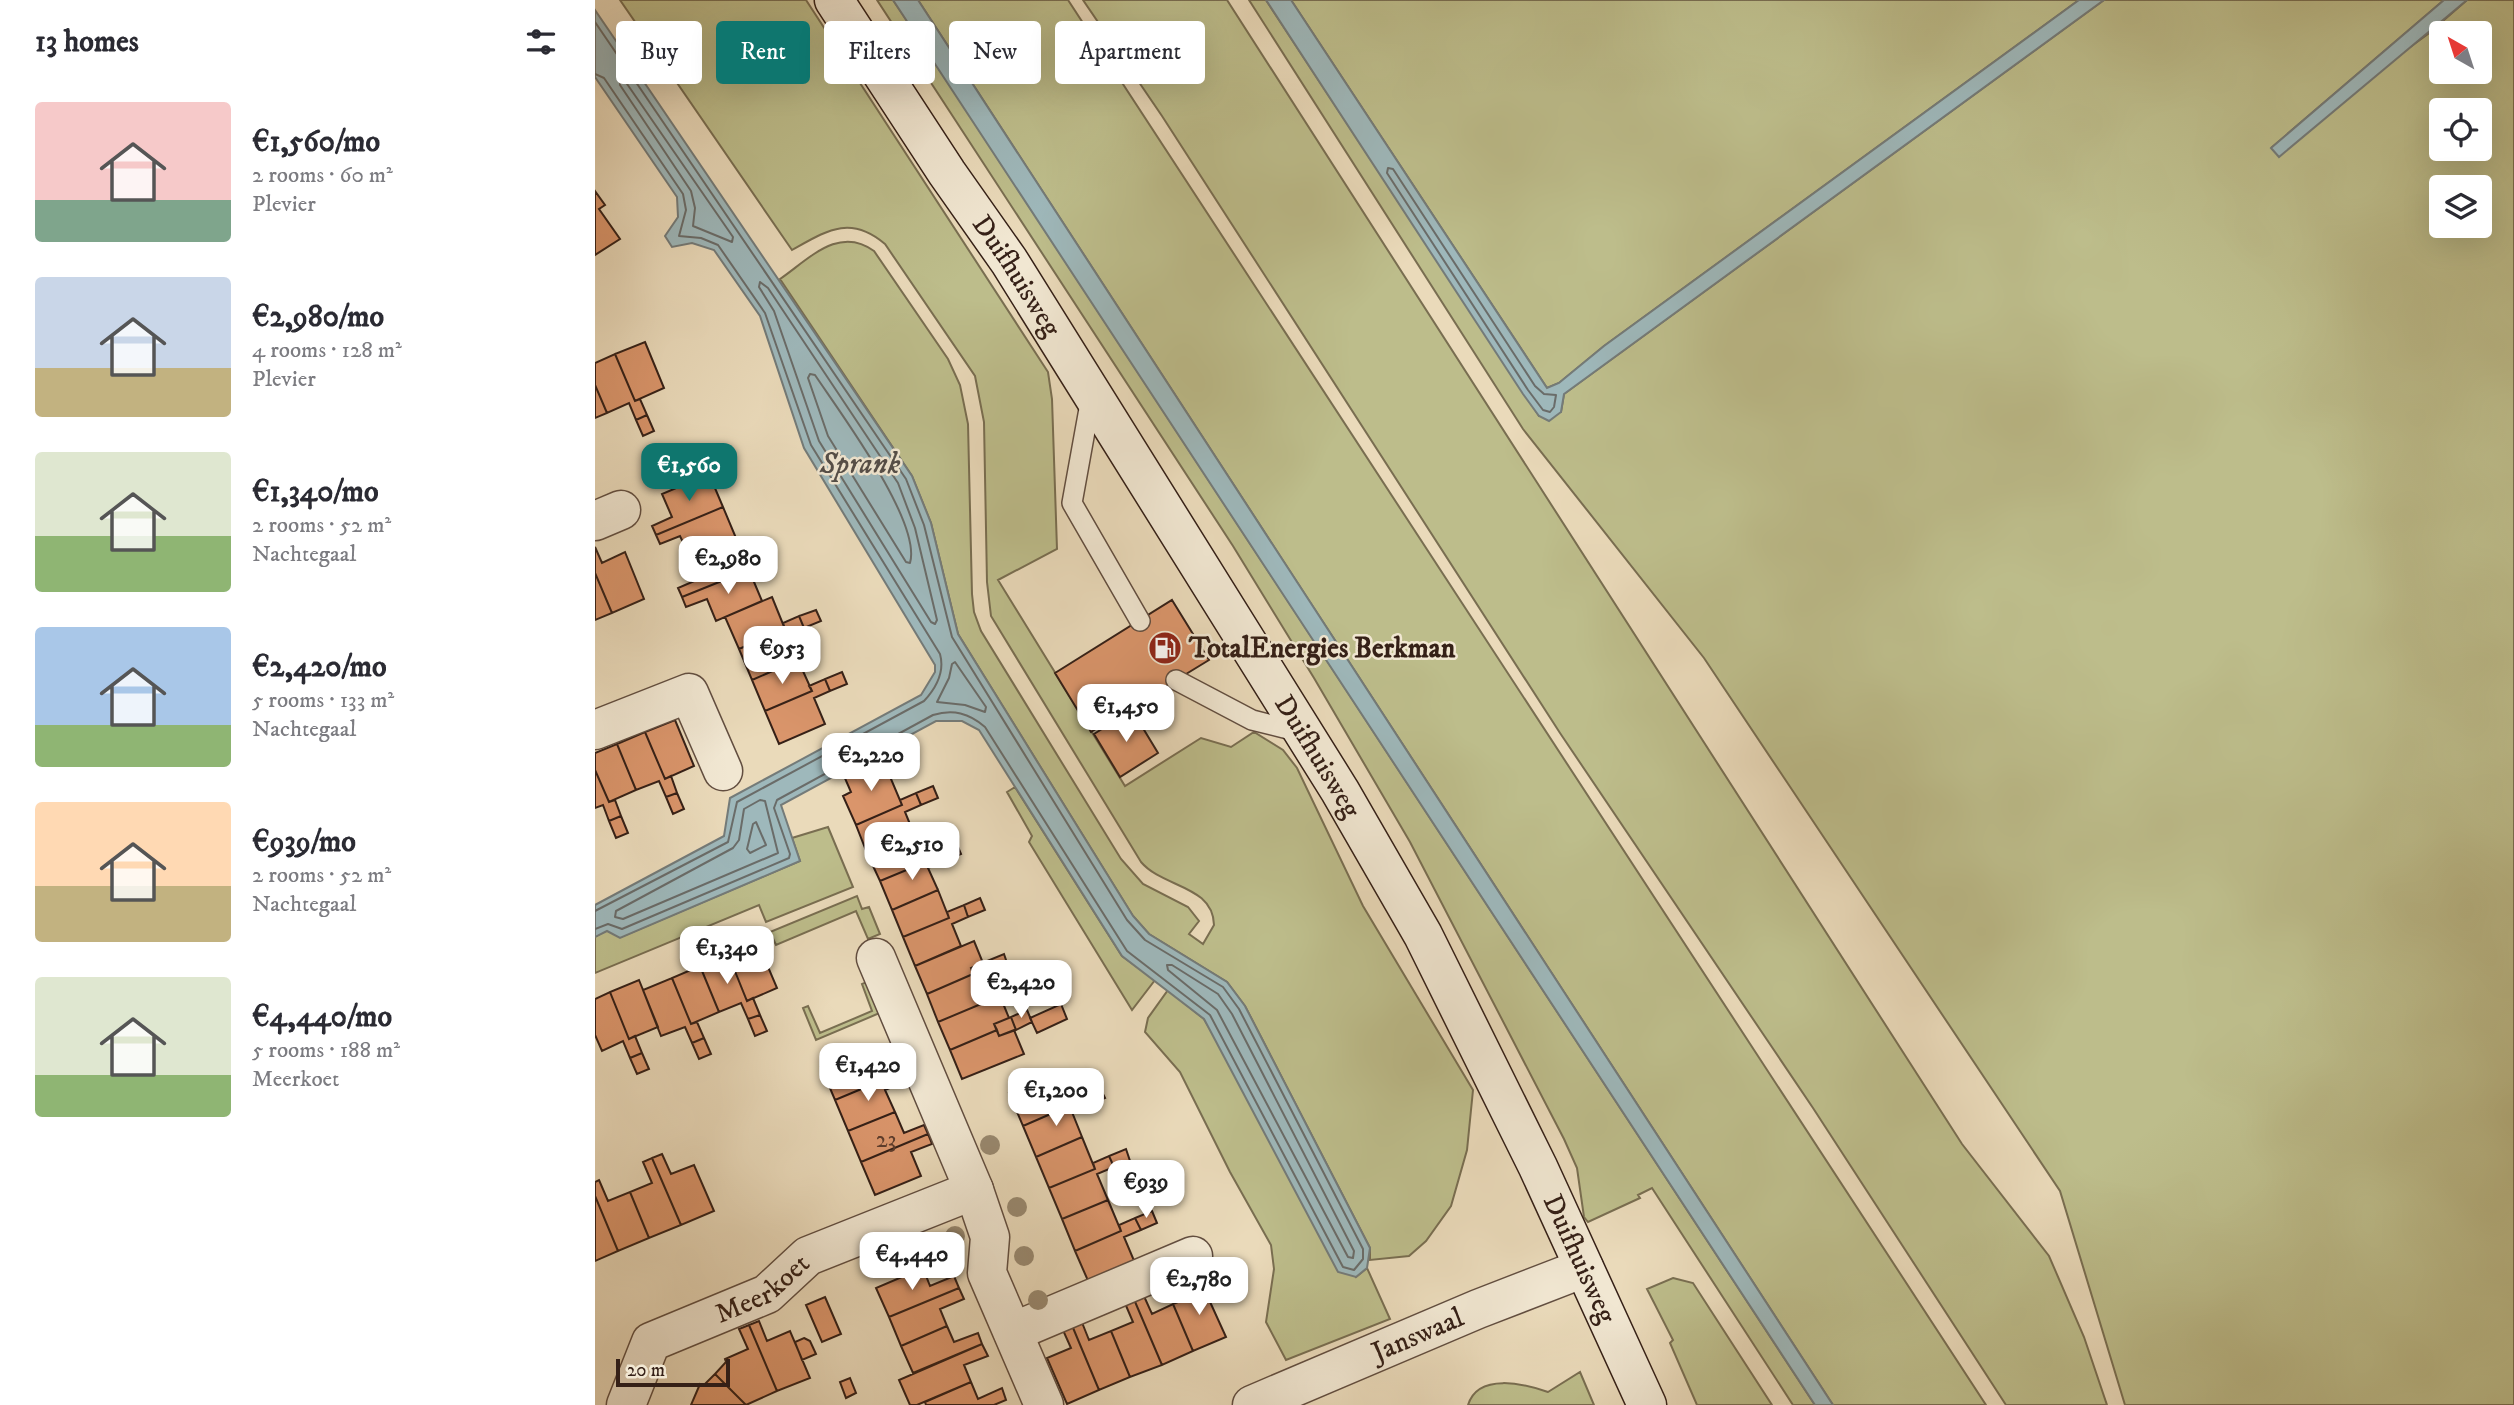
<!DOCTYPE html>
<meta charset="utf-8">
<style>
body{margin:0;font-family:"IM FELL DW Pica",serif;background:#f2f2f3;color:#2b2b33;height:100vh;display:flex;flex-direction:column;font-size:26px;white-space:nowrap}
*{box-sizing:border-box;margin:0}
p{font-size:23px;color:#7c7c81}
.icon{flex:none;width:38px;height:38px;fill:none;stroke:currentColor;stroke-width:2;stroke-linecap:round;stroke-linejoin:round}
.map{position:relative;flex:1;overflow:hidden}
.side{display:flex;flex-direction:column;background:#fff;width:595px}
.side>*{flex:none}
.top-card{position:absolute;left:21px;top:21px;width:665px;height:63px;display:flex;gap:14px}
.needle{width:46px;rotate:321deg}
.tools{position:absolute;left:1834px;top:21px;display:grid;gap:14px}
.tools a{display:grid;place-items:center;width:63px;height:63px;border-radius:7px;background:#fff;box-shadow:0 7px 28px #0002;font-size:35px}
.scale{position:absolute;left:21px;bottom:18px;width:114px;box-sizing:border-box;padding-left:7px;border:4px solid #352017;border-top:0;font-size:19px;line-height:24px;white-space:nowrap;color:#352017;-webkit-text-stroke:5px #f1e7d2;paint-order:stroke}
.price{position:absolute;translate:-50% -60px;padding:0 16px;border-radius:14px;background:#fff;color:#222;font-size:23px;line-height:46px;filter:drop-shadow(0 2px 4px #0008)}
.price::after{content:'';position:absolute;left:50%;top:42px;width:21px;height:16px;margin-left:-10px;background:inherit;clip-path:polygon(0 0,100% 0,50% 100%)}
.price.on{background:#0f766e;color:#fff}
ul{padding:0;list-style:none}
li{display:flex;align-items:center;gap:21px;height:175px;padding:0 35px}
li span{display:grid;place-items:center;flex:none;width:196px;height:140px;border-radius:7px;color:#555}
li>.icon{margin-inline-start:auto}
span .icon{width:84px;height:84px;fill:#fffc;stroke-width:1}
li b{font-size:30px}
h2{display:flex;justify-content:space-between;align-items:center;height:84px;padding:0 35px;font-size:30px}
.chip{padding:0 24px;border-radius:7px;background:#fff;box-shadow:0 7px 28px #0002;font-size:24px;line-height:63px}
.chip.on{background:#0f766e;color:#fff}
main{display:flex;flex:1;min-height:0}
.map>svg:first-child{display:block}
.green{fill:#bdbd8b;stroke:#796e51;stroke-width:2;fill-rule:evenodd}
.water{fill:#9eb8bb;stroke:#747b79;stroke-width:2}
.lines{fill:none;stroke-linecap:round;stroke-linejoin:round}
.shore{stroke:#6a6c69;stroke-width:2}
.building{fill:#da956b;stroke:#352017;stroke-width:2}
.lane-casing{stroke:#624e40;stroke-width:22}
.street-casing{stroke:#624e40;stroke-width:41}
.secondary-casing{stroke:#352017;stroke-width:41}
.lane{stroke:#f1e7d2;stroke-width:19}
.street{stroke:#f1e7d2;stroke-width:38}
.secondary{stroke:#f1e7d2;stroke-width:38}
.tree{fill:#998970}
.labels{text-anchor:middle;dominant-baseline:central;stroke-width:5;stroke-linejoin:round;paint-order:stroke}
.number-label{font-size:24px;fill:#5e3d2c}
.street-label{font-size:28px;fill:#352017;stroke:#f1e7d2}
.poi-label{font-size:28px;font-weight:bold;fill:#352017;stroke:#f1e7d2;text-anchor:start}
.water-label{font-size:30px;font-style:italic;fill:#544e48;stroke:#f1e7d2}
</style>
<main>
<section class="side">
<h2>13 homes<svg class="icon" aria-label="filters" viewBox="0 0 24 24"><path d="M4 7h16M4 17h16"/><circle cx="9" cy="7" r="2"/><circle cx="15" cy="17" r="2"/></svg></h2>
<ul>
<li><span style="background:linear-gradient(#f6c9c9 70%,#7fa58c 0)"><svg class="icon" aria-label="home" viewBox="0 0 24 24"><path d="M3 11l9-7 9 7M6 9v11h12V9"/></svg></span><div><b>€1,560/mo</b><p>2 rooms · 60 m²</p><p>Plevier</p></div></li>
<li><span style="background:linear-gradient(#c9d6e8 65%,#c2b280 0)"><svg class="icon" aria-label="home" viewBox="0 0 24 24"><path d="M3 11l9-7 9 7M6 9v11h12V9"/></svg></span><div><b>€2,980/mo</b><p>4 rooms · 128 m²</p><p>Plevier</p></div></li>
<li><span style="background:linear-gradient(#dfe7d0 60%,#8fb573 0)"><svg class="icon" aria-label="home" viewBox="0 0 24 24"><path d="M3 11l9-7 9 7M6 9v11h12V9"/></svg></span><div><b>€1,340/mo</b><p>2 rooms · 52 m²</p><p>Nachtegaal</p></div></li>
<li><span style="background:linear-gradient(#a9c7e8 70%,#8fb573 0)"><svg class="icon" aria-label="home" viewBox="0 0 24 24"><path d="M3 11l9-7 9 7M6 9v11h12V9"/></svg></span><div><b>€2,420/mo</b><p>5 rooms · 133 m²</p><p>Nachtegaal</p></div></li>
<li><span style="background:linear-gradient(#ffd9b3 60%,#c2b280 0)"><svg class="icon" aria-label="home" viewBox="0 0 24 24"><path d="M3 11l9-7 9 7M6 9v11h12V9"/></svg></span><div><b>€939/mo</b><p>2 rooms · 52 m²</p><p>Nachtegaal</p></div></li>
<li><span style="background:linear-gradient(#dfe7d0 70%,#8fb573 0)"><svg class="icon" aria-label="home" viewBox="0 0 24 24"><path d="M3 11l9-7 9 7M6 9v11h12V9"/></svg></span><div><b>€4,440/mo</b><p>5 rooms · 188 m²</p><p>Meerkoet</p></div></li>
</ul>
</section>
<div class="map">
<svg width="1919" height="1405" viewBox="0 0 1919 1405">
<rect width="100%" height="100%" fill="#eadaba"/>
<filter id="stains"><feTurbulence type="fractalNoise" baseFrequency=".00286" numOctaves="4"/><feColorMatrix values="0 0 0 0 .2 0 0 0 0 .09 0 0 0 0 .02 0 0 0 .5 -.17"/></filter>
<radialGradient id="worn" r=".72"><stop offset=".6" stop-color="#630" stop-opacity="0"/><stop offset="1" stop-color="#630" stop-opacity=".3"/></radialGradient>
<path class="green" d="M25 0H211L453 372 457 399 462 549 403 580 530 786 606 738 636 747 659 732 688 750 702 768 768 906 878 1090 872 1150 856 1206 831 1241 814 1256 775 1260V1248L650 1006 632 982 554 934 538 916 363 634 336 523 317 476 185 279C214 259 244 225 279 251L353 359 365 385 373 424 377 594 379 612 386 631 526 859 548 884 593 907 604 921 594 934 608 944 619 925C618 885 568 888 546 862L396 616 392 582 389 422 380 376 290 244C255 214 231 231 197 250Z
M282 0H298L325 40 1220 1405H1198L1057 1188 1043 1195 1045 1198 993 1222 989 1217 982 1168 969 1139 815 842 719 678 638 546Z
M323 0H473L1391 1405H1238Z
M488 0H632L1367 1144 1454 1256 1489 1337 1512 1405H1411L1218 1108 965 733 567 116Z
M654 0H671L944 416 966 412 969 394 1509 0H1849L1676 148 1833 34 1872 0H1919V1405H1530L1465 1191 1109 658 928 429ZM1846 33H1885V72H1846ZM1846 110H1885V149H1846ZM1846 187H1885V226H1846Z
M696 0H1484L1009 346 964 383 952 388Z
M420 787 527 956 560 980 537 1010 434 842 437 836 412 792Z
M233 827 258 887 171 922 164 905 0 973V937L12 930 26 937 205 861 197 838Z
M262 896 267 909 274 907 285 934 273 939 261 911 181 945 175 932Z
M274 981 287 1012 221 1040 208 1008 213 1006 225 1033 277 1011 267 984Z
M573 990 609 1019 761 1277 772 1268 795 1319 691 1360 671 1322 679 1269 676 1245 635 1172 585 1072 550 1032 553 1018Z
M1078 1278 1098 1283 1177 1405H1102L1075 1343 1078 1340 1052 1289Z
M985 1372 999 1405H873C883 1372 930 1384 953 1392Z"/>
<path class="water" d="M298 0H323L1238 1405H1220Z
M671 0H696L952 388 964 383 1009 346 1484 0H1509L969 394 966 412 954 421 944 416 928 394Z
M1849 0H1872L1684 157 1676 148Z
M0 10 317 476 336 523 363 634 538 916 554 934 632 982 650 1006 775 1248 772 1268 761 1277 743 1272 609 1019 527 956 384 730 367 721H341L186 805 205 861 25 938 12 931 0 937V905L129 836 135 798 326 695 340 672V665L209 448 165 316 119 250 97 243 77 247 70 236 83 217 82 197 0 77Z"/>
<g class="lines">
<path class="shore" d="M0 22 311 479 329 525 357 637 532 920 550 940 628 987 644 1009 768 1249V1259L759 1270 748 1267 615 1015 532 951 390 727C374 713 358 709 338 715L182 800 179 808 195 854 194 858 27 929 13 924 0 929
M0 74 9 78 88 194 91 210 84 236 106 238 123 245 170 313 216 445 345 654C350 672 341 688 329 701L142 802 133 842 0 911
M25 80 30 81 138 237 137 242 98 226 100 208 96 191 25 85Z
M793 168 798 169 940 386 949 394 961 395 959 407 955 412 948 410 933 390 792 173Z
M165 282 173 288 303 483 320 528 342 620 340 624 336 622 224 441 179 311 164 287Z
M215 374 220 375C244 411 327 522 315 563L311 562 233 436 213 378Z
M360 662 391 707 390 712 370 705 342 702 354 678 357 664Z
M165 800 170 801 183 853 28 919 20 917 21 911 138 848 144 840 149 809Z
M161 822 171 845 155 853 152 849 158 824Z
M572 965H577L623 994 637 1014 759 1251 758 1258 753 1257 622 1010 573 970Z"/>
</g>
<path class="building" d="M0 191 10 205 4 209 25 239 0 255Z
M50 342 69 388 40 401 20 354Z
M20 354 40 401 45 399 52 415 41 420 34 403 12 413 0 385V363Z
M0 385 12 413 0 418Z
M52 415 59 431 48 436 41 420Z
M114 474 128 507 61 535 57 526 77 517 67 494Z
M128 507 141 538 95 557 85 536 65 544 61 535Z
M141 538 154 570 87 597 83 588 104 579 95 557Z
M0 547 7 563 30 552 49 599 17 613 0 573Z
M154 570 167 601 121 621 112 599 91 607 87 597Z
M0 573 17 613 0 620Z
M177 597 190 629 144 649 130 617Z
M577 600 614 660 496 732 460 673Z
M221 610 226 621 209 628 204 616Z
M204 616 209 628 193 635 203 660 157 680 144 649 190 629 188 623Z
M203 660 217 691 170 711 157 680Z
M247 672 252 684 235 691 230 679Z
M230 679 235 691 219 698 230 724 184 744 170 711 217 691 214 686Z
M537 710 563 753 525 777 499 734Z
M80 720 99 766 70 779 50 732Z
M50 732 70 779 76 776 82 793 71 797 64 781 41 790 22 744Z
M22 744 41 790 14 802 0 770V753Z
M288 760 307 805 261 825 248 796 256 792 249 776Z
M0 770 14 802 20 800 26 816 14 821 8 805 0 808Z
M338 786 343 798 326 805 321 793Z
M82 793 89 809 78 814 71 797Z
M321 793 326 805 310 812 319 834 272 853 261 825 307 805 305 800Z
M26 816 33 833 21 838 14 821Z
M335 828 344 849 329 856 331 862 285 881 272 853Z
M361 842 366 854 350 861 345 849Z
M345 849 350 861 333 868 343 890 297 910 285 881 331 862 329 856Z
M343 890 354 918 308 937 297 910Z
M385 898 390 910 373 917 369 905Z
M369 905 373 917 357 924 366 946 320 966 308 937 354 918 352 912Z
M162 941 182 988 152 1001 133 954Z
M379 941 388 963 376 968 378 974 332 994 320 966Z
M133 954 152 1001 158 998 165 1015 153 1019 146 1003 124 1012 105 966Z
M409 954 413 966 397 973 392 961Z
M392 961 397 973 381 980 376 968Z
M105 966 124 1012 96 1024 77 978Z
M378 974 381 980 395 974 405 996 343 1022 332 994Z
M77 978 96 1024 102 1022 109 1038 97 1043 90 1027 66 1036 48 990Z
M44 980 63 1027 34 1039 15 992Z
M15 992 34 1039 40 1036 47 1053 35 1058 28 1041 7 1051 0 1035V999Z
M405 996 414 1018 399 1024 402 1030 355 1050 343 1022Z
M466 1004 472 1019 442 1033 435 1018Z
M432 1010 437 1022 421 1030 416 1017Z
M165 1015 172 1031 160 1036 153 1019Z
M416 1017 421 1030 404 1036 399 1024Z
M402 1030 404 1036 419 1030 429 1054 367 1079 355 1050Z
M109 1038 116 1054 104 1059 97 1043Z
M273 1048 282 1071 303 1062 307 1072 240 1100 226 1067Z
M47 1053 54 1069 42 1074 35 1058Z
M307 1072 311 1081 290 1090 300 1112 253 1131 240 1100Z
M460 1073 474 1106 428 1126 414 1093Z
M504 1086 510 1098 493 1105 488 1093Z
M488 1093 493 1105 477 1112 487 1137 441 1157 428 1126 474 1106 471 1100Z
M300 1112 309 1133 329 1125 333 1134 266 1162 253 1131Z
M333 1134 337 1144 316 1152 326 1176 280 1195 266 1162Z
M487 1137 500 1169 454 1188 441 1157Z
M531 1149 535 1161 519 1167 514 1156Z
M67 1154 76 1174 99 1165 119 1211 86 1225 57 1158Z
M514 1156 519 1167 502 1174 513 1200 467 1219 454 1188 500 1169 498 1163Z
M57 1158 86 1225 54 1238 35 1192 57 1183 48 1162Z
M4 1180 13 1201 35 1192 54 1238 23 1251 0 1196V1182Z
M0 1196 23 1251 0 1261Z
M513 1200 526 1231 480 1251 467 1219Z
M557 1211 562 1223 546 1230 540 1218Z
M540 1218 546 1230 529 1237 540 1263 494 1283 480 1251 526 1231 524 1225Z
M617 1266 626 1285 610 1292 602 1273Z
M328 1268 335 1286 359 1276 364 1288 294 1317 281 1288Z
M601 1271 631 1337 598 1351 578 1304 601 1295 592 1275Z
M364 1288 369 1299 345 1309 352 1326 306 1346 294 1317Z
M548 1294 557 1314 578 1304 598 1351 567 1365 538 1297Z
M230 1297 246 1334 227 1342 211 1305Z
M538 1297 567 1365 535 1377 516 1331 538 1322 529 1301Z
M486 1320 494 1340 516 1331 535 1377 504 1390 476 1323Z
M164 1321 172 1341 195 1331 215 1378 182 1391 154 1325Z
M476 1323 504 1390 472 1404 452 1358 476 1348 467 1328Z
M154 1325 182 1391 151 1405 120 1374 131 1362 130 1359 153 1349 144 1329Z
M352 1326 359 1342 383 1333 387 1344 318 1373 306 1346Z
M209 1338 215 1341 221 1354 207 1360 200 1342Z
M387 1344 393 1356 369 1365 376 1382 322 1405H315L304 1380Z
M120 1374 151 1405H96L105 1384 109 1385Z
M255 1378 261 1393 251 1398 245 1382Z
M376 1382 383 1399 407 1388 411 1400 399 1405H331L330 1402Z"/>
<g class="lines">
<defs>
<path id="lane" d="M496 398 477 503 545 621
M581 680 657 720 705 732"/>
<g id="street">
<path d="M0 521 26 510"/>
<path d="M0 730 94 693 128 771"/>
<path d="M281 958 379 1190 395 1237 392 1273 449 1405"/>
<path d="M418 1332 598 1256"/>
<path id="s1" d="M31 1405 56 1342 172 1294 213 1256 379 1190"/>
<path id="s2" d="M657 1405 883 1309 989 1268"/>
</g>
<g id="secondary">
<path id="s3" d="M239 0 352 173 414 261 745 791 828 935 943 1167 1052 1405"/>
</g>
</defs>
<use href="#lane" class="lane-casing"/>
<use href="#street" class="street-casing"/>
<use href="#secondary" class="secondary-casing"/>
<use href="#lane" class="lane"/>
<use href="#street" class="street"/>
<use href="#secondary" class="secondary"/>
</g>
<g class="tree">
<circle cx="395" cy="1145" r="10"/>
<circle cx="422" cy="1207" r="10"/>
<circle cx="360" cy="1236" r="10"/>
<circle cx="429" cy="1256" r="10"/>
<circle cx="443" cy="1300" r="10"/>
</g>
<defs>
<symbol id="fuel-disc" viewBox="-11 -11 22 22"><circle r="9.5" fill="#8f2418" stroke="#f1e7d2"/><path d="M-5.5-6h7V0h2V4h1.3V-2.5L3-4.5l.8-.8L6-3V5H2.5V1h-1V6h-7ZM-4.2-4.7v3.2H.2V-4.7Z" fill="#fff"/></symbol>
</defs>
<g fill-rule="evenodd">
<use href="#fuel-disc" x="551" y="629" width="38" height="38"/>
</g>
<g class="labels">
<g class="number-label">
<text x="291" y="1140">23</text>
</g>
<g class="street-label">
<text stroke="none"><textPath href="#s3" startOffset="331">Duifhuisweg</textPath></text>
<text stroke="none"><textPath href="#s3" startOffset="898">Duifhuisweg</textPath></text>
<text stroke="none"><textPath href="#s3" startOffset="1465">Duifhuisweg</textPath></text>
<text stroke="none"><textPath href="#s1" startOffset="192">Meerkoet</textPath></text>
<text stroke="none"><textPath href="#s2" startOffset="180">Janswaal</textPath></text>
</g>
<g class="poi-label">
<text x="594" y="648">TotalEnergies Berkman</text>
</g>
<g class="water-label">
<text x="265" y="464">Sprank</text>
</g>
</g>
<rect width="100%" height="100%" filter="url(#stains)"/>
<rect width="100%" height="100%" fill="url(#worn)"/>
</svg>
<div class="tools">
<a><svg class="needle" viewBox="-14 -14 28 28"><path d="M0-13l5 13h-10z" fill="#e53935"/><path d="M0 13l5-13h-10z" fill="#7c7c81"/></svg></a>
<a><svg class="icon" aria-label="locate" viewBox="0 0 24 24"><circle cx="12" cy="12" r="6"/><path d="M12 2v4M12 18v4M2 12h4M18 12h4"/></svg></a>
<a><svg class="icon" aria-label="layers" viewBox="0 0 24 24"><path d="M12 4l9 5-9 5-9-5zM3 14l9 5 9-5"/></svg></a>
</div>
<div class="scale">20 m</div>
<b class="price on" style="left:94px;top:503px">€1,560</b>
<b class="price" style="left:133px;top:596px">€2,980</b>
<b class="price" style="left:187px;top:686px">€953</b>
<b class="price" style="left:531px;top:744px">€1,450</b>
<b class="price" style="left:276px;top:793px">€2,220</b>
<b class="price" style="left:317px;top:882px">€2,510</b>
<b class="price" style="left:132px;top:986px">€1,340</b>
<b class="price" style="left:426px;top:1020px">€2,420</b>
<b class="price" style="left:273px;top:1103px">€1,420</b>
<b class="price" style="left:461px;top:1128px">€1,200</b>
<b class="price" style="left:551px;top:1220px">€939</b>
<b class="price" style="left:317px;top:1292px">€4,440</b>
<b class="price" style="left:604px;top:1317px">€2,780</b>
<div class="top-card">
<a class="chip">Buy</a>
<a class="chip on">Rent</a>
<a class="chip">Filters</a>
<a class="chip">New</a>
<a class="chip">Apartment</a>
</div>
</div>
</main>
